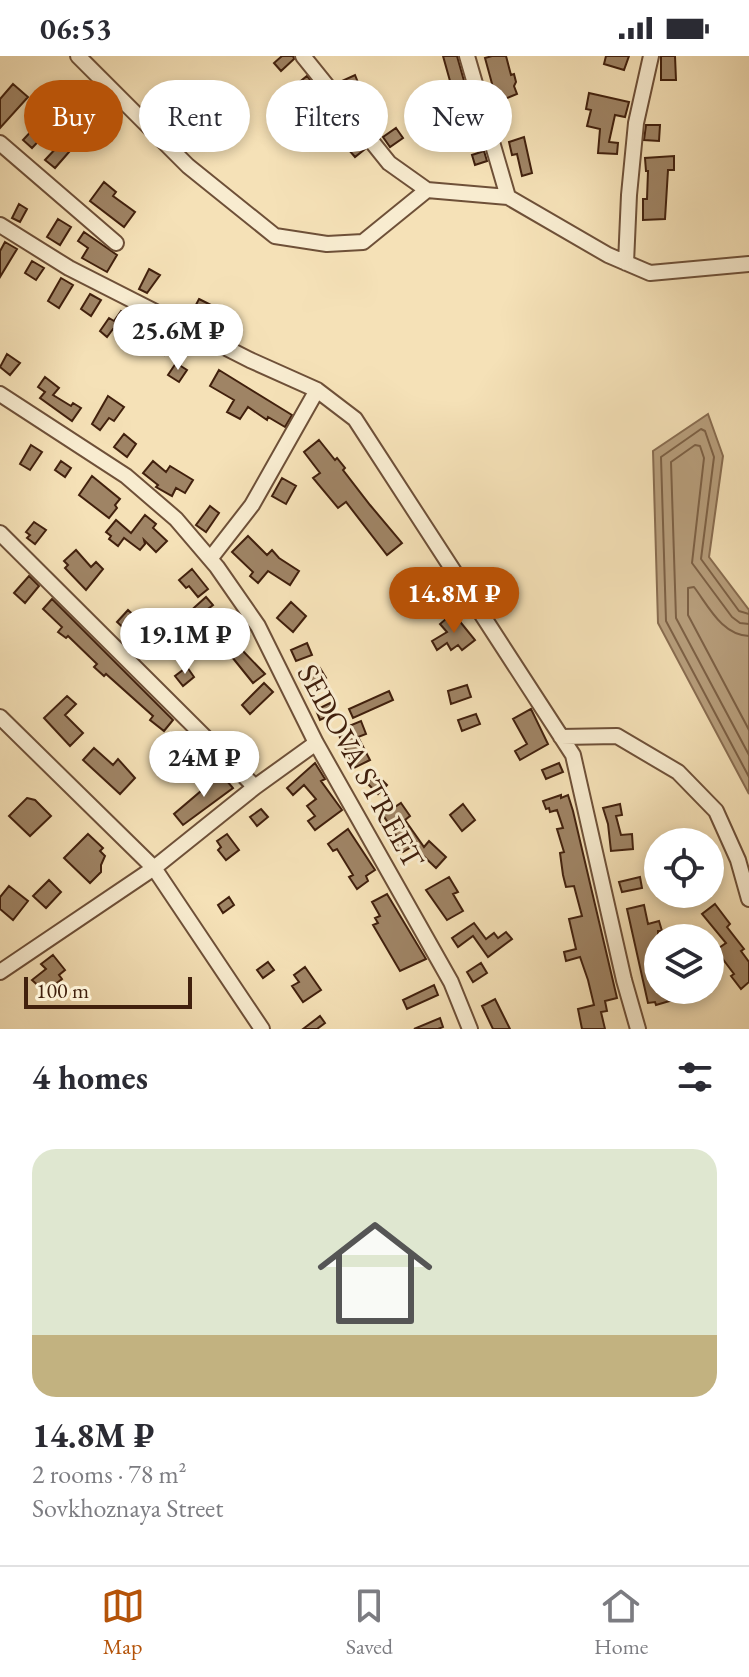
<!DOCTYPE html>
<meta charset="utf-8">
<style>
body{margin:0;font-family:"EB Garamond",serif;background:#f2f2f3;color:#2b2b33;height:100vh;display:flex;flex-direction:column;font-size:30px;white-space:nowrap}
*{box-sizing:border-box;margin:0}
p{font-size:26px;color:#7c7c81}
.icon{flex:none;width:44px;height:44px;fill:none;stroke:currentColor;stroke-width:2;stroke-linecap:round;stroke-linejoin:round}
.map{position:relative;height:973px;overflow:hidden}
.panel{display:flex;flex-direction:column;background:#fff;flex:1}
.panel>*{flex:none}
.top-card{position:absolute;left:24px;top:24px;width:702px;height:72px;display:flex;gap:16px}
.tools{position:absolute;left:644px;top:772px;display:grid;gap:16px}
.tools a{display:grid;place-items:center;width:80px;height:80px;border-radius:50%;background:#fff;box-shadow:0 4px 12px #0003;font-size:40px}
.scale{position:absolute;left:24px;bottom:20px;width:168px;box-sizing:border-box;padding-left:8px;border:4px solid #41200d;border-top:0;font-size:22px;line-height:28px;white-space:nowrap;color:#41200d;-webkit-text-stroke:6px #f8ecd0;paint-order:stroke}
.price{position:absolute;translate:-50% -68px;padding:0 18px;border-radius:28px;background:#fff;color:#222;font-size:26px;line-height:52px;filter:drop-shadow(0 2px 4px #0008)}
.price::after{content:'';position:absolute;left:50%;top:48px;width:24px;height:18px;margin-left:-12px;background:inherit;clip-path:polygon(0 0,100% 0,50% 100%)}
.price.selected{background:#b45309;color:#fff}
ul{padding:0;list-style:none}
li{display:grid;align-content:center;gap:16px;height:424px;padding:0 32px}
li+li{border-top:2px solid #e1e1e2}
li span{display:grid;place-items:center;height:248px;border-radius:24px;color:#555}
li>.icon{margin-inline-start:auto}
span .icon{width:144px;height:144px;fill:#fffc;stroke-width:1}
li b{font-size:34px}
h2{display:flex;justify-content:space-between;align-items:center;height:96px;padding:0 32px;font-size:34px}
.chip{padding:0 28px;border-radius:36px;background:#fff;box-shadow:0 4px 12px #0003;font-size:28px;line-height:72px}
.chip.selected{background:#b45309;color:#fff}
.status{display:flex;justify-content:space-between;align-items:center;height:56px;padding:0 40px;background:#fff;direction:ltr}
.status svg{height:22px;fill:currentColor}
.menu{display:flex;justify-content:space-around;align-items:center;height:112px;border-top:2px solid #e1e1e2;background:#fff;font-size:22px;color:#7c7c81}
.menu a{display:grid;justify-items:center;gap:4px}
.menu .selected{color:#b45309}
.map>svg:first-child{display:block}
.water{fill:#b89f7d;stroke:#886c50;stroke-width:2}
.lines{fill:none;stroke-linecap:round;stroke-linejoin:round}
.shore{stroke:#7c6045;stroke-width:2}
.building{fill:#9f8465;stroke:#41200d;stroke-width:2}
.minor-casing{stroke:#6e5038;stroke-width:18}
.minor{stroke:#f8ecd0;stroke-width:14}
.labels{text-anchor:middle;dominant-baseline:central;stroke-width:6;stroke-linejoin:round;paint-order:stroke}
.street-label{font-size:30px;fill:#41200d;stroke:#f8ecd0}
</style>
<div class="status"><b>06:53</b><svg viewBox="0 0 49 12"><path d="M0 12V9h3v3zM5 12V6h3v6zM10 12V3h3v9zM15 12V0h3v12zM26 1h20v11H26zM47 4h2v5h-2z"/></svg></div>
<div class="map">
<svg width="749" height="973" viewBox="0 0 749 973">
<rect width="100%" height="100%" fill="#f5e1b7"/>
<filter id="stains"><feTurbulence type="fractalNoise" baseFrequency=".0025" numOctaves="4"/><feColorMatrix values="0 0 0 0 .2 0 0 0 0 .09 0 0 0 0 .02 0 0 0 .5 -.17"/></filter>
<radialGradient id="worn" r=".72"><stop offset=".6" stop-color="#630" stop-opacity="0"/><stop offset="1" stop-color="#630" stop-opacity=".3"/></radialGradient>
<path class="water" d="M708 358 723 400 709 501 749 554V738L658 567 653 395Z"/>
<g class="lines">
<path class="shore" d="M749 558 739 555 701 503 714 401 705 375 701 373 661 401 666 565 749 721
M749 568 740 567 732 561 692 507 704 402 700 390 695 389 671 406 676 562 749 699
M749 580C722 579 709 551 694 531L688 532V559L749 674"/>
</g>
<path class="building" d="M282 0H293L294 3 281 15 274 7Z
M443 0H457L479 78 466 82Z
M492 0H506L511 19 514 18 516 26 514 30 517 38 497 46 485 2Z
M606 0H629L624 14 604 8Z
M661 0H675L676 24H661Z
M355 19 365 44 357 50 342 25Z
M307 20 365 93 355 101 320 60 314 66 305 57 309 54 292 32Z
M13 28 28 41 0 72V43Z
M589 37 629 46 625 61 615 59 609 86 618 87 617 98 598 97 600 73 587 70 591 54 586 53Z
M38 68 47 76 32 92 23 84Z
M646 69H660L659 85 644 84Z
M396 72 403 82 390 91 383 81Z
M524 81 532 117 522 120 517 98 512 99 509 86Z
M60 88 69 96 55 112 45 104Z
M484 95 487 105 475 109 472 99Z
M674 100V114H668L665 163 643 164V143H647L648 115H646L645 102Z
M104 126 116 136 113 140 135 156 124 171 90 145Z
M19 148 27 153 20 166 12 162Z
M58 163 71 171 60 189 47 181Z
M84 176 117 199 107 216 82 202 88 192 78 185Z
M5 186 17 193 0 221V195Z
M32 205 44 212 36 224 25 217Z
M149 213 160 219 147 237 139 233Z
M61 222 73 229 59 252 48 245Z
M90 238 101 244 91 260 81 253Z
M199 243 211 249 202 266 190 260Z
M121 255 130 261 119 277 113 273 107 281 100 275 109 262 114 265Z
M142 272 171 287 164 299 136 284Z
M7 298 20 307 10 319 0 311Z
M176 307 187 314 179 326 168 319Z
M219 314 292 359 285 371 268 361 267 364 248 351 240 363 227 356 234 344 210 330Z
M45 321 59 332 53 339 71 350 73 347 81 352 72 365 40 342 45 336 38 331Z
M108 340 124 351 114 365 109 362 100 374 92 368Z
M124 378 136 388 127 401 114 391Z
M319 384 335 404 337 402 345 412 343 414 370 449 402 487 387 499 346 446 338 452 313 422 320 417 304 396Z
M31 389 42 396 30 414 20 408Z
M61 405 71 412 65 421 55 414Z
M153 405 166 416 170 410 193 424 185 437 176 432 172 440 156 431 158 429 143 417Z
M92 420 120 443 115 449 117 452 109 462 79 439Z
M282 422 296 430 286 448 272 440Z
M210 450 219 457 206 476 196 469Z
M145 459 156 468 153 472 167 485 156 496 144 484 145 488 140 494 124 482 118 490 109 483 111 480 106 476 116 464 131 477Z
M34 466 46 474 35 488 27 482 30 479 26 476Z
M248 480 267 499 272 494 279 502 299 515 290 529 268 515 258 527 250 520 253 516 232 496Z
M76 494 91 511 96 506 103 513 86 534 65 512 68 509 64 505Z
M192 513 208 533 198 541 189 530 186 532 179 524Z
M29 520 39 530 25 547 14 537Z
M434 532 442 542 429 552 422 542Z
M206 541 213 549 208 553 227 577 210 590 199 578 196 580 190 572 195 568 187 558Z
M52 543 173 664 164 675 150 664 153 660 106 618 104 620 94 611 97 608 68 580 66 582 58 576 62 571 43 553Z
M291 546 306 560 293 576 277 562Z
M128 554 140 565 143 562 161 579 153 588 145 581 140 587 117 566Z
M453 557 475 584 462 594 458 589 451 594 447 587 437 594 432 585 447 576 440 568Z
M307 587 312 599 296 605 291 594Z
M241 593 265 618 253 627 232 601Z
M187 611 194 621 183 630 175 620Z
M320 612 326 622 309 632 303 622Z
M264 627 273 636 250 658 242 649Z
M467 629 471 641 451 648 448 635Z
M389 635 393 644 353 662 349 653Z
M67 640 76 648 65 659 83 677 70 690 44 662Z
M330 647 335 657 320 664 316 654Z
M531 653 548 688 520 704 515 695 527 688 513 663Z
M476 658 480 668 462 675 458 664Z
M361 665 366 678 358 681 370 704 354 712 337 675Z
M172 677 183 686 170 700 160 691Z
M94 692 113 709 118 703 135 722 120 738 83 704Z
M315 707 325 723 321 725 342 754 315 774 308 765 315 760 307 750 316 743 304 729 293 739 287 732Z
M559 707 563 716 546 723 542 714Z
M221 718 233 732 183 769 174 758Z
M376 718 387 729 378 738 367 727Z
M561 739V742L568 739 573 755 617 942 605 945 607 955 601 956 605 973H582L578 953 594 949 588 924 580 901 566 905 564 896 576 893 569 863 582 860 574 830 566 831 563 819 560 797 564 796 557 773 563 772 557 754 550 756 549 752 546 753 543 745Z
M27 742 35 744 51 760 30 780 9 760Z
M401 747 410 760 405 764 424 791 429 785 446 801 436 812 413 790 403 796 396 786 399 784 383 759Z
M463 748 475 764 462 775 450 759Z
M620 748 622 759 616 760 621 779 632 778 633 793 611 795 608 768 603 752Z
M261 753 268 761 257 770 250 761Z
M348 773 375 814 366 820 368 825 357 833 349 821 353 819 337 793 333 795 328 788Z
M88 778 103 792 100 795 105 800 101 809V816L90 827 64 802Z
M227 778 239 794 226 804 218 794 221 791 217 785Z
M449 821 458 836 453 838 463 855 447 864 426 834Z
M640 821 642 832 622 836 619 826Z
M49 824 61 836 46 852 33 840Z
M9 830 28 845 13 864 0 853V841Z
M387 838 426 903 400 915 373 869 378 867 375 862 380 860 372 846Z
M229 841 234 849 223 857 218 849Z
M715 848 730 868 727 871 744 893 741 895 749 906V926L741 933 731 920 734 918 716 894 726 887 702 858Z
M644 849 648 868 659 865 662 875H658V934H671L673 944 656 949 655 946 648 947 627 853Z
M474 867 486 883 494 877 498 882 506 876 512 883 488 901 473 880 458 891 452 882Z
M53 899 65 914 59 919 62 923 45 936 32 924 46 913 41 908Z
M268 906 274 914 263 922 257 914Z
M481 907 487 917 473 926 467 916Z
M305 911 321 934 303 946 292 930 299 926 294 919Z
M434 929 438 939 407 953 403 944Z
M495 943 510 973H493L482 950Z
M320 960 325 967 317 973H303Z
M440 962 443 971 438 973H414Z"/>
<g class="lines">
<defs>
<path id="minor" d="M78 0 188 110 275 180 327 188 363 186 427 134
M303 0 389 107 427 134 508 141 608 199 650 217 749 208
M467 0 508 141
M0 87 116 187
M0 169 69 212 250 304 317 334 355 363 573 699 624 924 638 973
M626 207 629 139 636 67 651 0
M0 338 126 420 176 463 217 511 258 570 316 687 451 926 470 973
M0 477 255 731
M210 503 252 449 317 334
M0 661 154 812 262 973
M561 681 617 680 678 716 716 755 738 804 749 843
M0 916 154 812 255 731 316 687"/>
</defs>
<use href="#minor" class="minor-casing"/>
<use href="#minor" class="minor"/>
</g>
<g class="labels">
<g class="street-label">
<text transform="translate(361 710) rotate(61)">SEDOVA STREET</text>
</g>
</g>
<rect width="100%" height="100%" filter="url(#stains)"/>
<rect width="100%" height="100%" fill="url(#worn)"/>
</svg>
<div class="tools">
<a><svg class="icon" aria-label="locate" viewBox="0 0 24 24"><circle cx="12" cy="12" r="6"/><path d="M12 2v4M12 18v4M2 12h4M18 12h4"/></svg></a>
<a><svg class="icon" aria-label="layers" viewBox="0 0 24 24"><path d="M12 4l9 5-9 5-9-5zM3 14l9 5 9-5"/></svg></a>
</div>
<div class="scale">100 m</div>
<b class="price" style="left:178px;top:316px">25.6M ₽</b>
<b class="price selected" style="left:454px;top:579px">14.8M ₽</b>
<b class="price" style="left:185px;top:620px">19.1M ₽</b>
<b class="price" style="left:204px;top:743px">24M ₽</b>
<div class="top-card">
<a class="chip selected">Buy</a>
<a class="chip">Rent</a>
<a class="chip">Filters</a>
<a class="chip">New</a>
</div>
</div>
<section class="panel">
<h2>4 homes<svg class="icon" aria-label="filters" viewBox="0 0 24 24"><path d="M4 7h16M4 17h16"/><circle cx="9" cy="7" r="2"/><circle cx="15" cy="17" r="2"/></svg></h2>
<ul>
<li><span style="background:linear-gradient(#dfe7d0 75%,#c2b280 0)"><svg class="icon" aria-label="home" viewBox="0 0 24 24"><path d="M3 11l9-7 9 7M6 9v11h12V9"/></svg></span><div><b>14.8M ₽</b><p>2 rooms · 78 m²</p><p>Sovkhoznaya Street</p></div></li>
</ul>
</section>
<nav class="menu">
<a class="selected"><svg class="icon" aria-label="map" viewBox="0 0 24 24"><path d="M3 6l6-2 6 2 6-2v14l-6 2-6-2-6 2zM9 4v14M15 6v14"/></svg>Map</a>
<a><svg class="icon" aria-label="saved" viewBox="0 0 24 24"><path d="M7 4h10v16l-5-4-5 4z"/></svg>Saved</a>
<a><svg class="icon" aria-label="home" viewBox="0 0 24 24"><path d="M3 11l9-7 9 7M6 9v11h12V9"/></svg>Home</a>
</nav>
